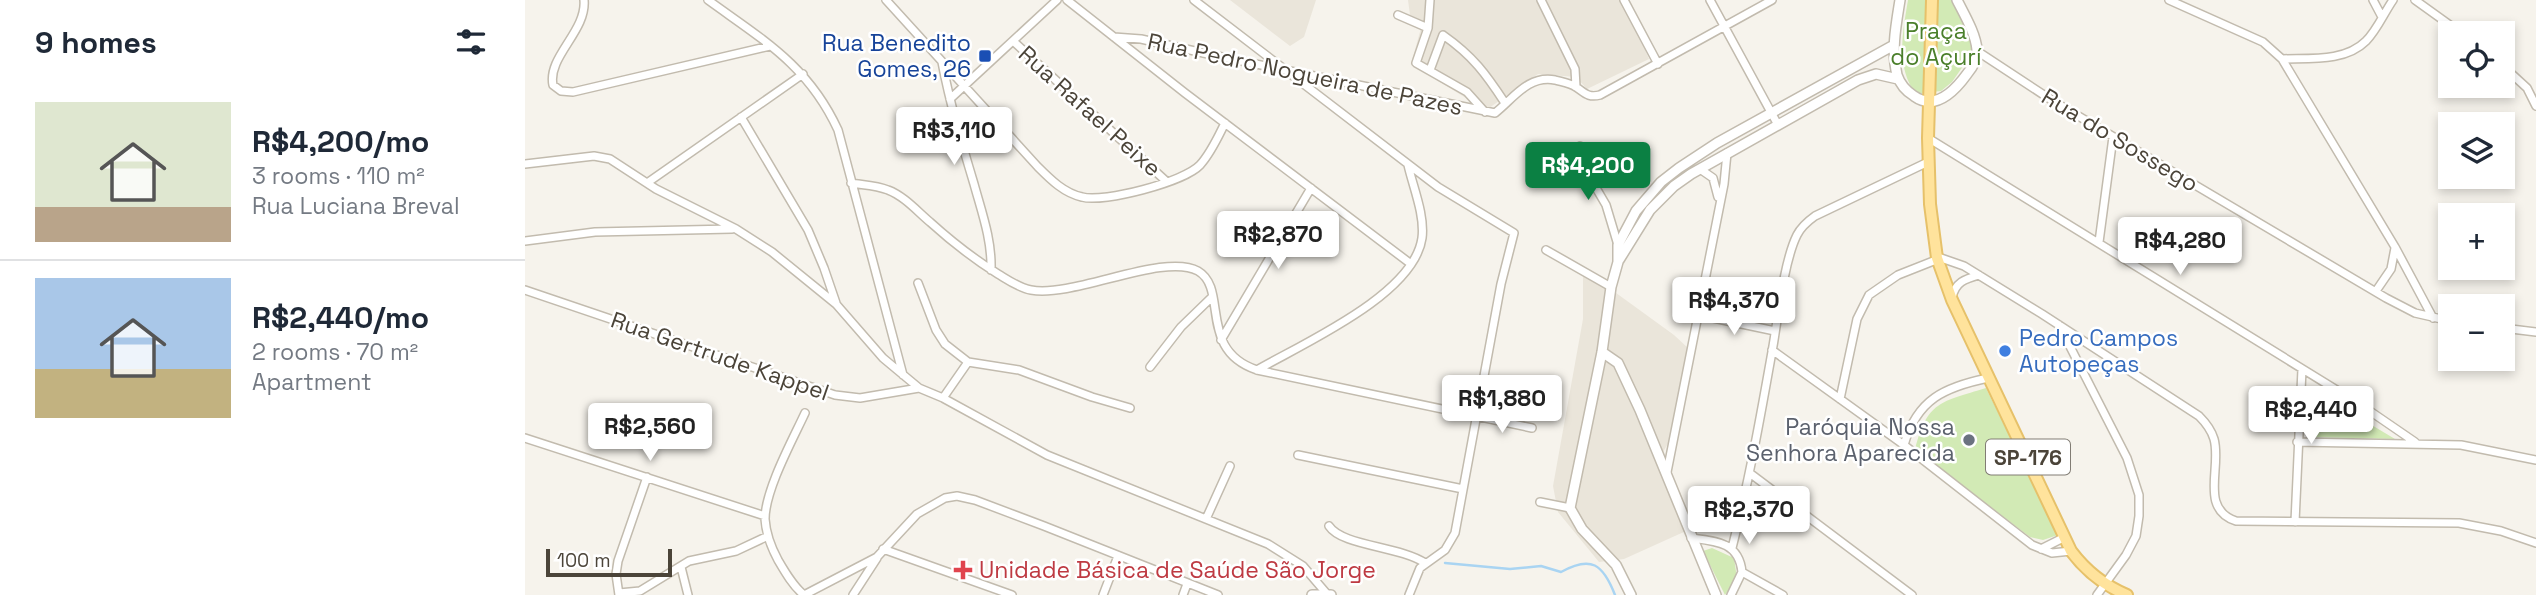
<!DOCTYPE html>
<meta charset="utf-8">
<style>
body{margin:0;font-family:"Space Grotesk",sans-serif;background:#f6f6f7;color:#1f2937;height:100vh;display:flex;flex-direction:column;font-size:26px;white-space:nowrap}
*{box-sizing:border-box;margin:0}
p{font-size:23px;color:#747a83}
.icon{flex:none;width:38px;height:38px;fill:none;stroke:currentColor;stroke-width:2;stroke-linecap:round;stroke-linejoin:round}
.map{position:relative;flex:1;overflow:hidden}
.sheet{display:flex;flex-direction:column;background:#fff;width:525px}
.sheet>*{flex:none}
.buttons{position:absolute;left:1913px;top:21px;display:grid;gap:14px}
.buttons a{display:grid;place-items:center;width:77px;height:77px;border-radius:0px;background:#fff;box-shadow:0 4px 10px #0003;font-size:35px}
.scale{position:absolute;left:21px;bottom:18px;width:126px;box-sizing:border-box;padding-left:7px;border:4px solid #4b4439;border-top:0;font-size:19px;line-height:24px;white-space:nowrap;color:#4b4439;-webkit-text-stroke:5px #fff;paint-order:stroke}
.price{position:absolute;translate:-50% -60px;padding:0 16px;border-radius:7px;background:#fff;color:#222;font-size:23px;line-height:46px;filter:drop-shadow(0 2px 4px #0008)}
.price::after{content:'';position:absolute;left:50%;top:42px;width:21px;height:16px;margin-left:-10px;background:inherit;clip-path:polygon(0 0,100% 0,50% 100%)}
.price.on{background:#0b8043;color:#fff}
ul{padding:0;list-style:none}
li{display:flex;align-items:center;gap:21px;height:175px;padding:0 35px}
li+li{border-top:2px solid #e0e1e3}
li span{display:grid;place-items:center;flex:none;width:196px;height:140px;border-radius:0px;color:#555}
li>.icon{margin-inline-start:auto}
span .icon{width:84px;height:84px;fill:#fffc;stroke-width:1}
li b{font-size:30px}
h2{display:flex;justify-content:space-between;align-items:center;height:84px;padding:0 35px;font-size:30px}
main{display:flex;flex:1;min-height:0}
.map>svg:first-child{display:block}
.residential{fill:#eae5da}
.green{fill:#d2eab5}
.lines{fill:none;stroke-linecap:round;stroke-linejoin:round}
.stream{stroke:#a9d4f2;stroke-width:2.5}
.minor-casing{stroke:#c2bbae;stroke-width:10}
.tertiary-casing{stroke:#c2bbae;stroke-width:12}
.primary-casing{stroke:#e6c16a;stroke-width:14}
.minor{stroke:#fff;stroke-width:7}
.tertiary{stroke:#fff;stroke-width:9}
.primary{stroke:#ffe39c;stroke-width:10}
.transit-dot{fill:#1a4fb4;stroke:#fff;stroke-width:2.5}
.shop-dot{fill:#3f7fe0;stroke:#fff;stroke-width:2.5}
.worship-dot{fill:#6b7280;stroke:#fff;stroke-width:2.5}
.health-dot{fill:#e0444e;stroke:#fff;stroke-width:2.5}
.labels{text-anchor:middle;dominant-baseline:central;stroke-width:5;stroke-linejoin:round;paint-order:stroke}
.shield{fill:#fff;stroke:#817c74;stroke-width:2}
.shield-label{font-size:21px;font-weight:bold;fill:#4b4439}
.park-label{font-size:23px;fill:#4a7f2a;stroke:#fff}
.transit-label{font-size:23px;fill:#164399;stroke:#fff;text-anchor:end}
.street-label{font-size:23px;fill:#4b4439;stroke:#fff}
.shop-label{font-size:23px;fill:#366cbe;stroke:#fff;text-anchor:start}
.worship-label{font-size:23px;fill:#5b616d;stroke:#fff;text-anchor:end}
.health-label{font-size:23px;fill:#be3a42;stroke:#fff;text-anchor:start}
</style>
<main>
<section class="sheet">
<h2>9 homes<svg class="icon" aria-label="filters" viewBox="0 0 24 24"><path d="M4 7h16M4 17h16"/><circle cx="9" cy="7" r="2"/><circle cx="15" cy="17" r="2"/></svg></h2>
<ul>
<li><span style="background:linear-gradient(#dfe7d0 75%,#b9a48a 0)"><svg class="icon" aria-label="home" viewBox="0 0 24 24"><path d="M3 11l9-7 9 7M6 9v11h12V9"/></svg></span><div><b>R$4,200/mo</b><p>3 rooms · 110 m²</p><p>Rua Luciana Breval</p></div></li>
<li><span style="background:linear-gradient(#a9c7e8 65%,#c2b280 0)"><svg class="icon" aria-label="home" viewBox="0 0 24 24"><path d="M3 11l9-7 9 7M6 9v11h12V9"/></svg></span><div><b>R$2,440/mo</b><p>2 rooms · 70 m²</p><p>Apartment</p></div></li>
</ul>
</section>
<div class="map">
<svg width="2011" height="595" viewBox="0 0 2011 595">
<rect width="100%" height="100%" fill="#f6f3ec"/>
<path class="residential" d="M705 0H791L779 37 765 46Z
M883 0H1100L1124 59 1062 89 1051 77 1013 74 964 108H957L886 64 898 21 885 15Z
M1058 269 1149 335 1163 348 1144 442 1135 457 1161 531 1099 559 1074 562 1033 512 1028 486 1058 319Z"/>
<path class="green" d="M1383 0H1427L1450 49 1427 82 1416 91 1391 94C1370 67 1378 31 1383 0Z
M1783 387 1870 439 1784 437Z
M1461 388 1533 535 1518 540 1505 537 1390 450C1402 401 1416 402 1461 388Z
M1187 548 1209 558 1212 578 1200 595 1178 551Z"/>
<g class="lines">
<path class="stream" d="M920 563 985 569 1016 566 1036 572C1066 555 1078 564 1090 595"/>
<defs>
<path id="minor" d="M59 0C62 31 22 57 28 85L36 91 48 92 245 46
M183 0C238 40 283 65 313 130L378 375
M361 0 513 167C526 180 539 193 557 197 579 203 659 182 675 165 686 153 693 137 700 123
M542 0 660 93 886 264
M669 0 913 187 989 233 976 284 930 533 920 550 895 568 884 595
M1016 0 1050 69 1051 87
M1099 0 1133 64
M1185 0 1253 125
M1644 0 1738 42 1757 59 1870 247 1908 318
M1848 0 1857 17
M1890 0 1936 33
M873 15 903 28 891 63 942 92 960 112
M903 28 905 0
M589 37 616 39 692 56 970 113C989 98 1003 75 1030 80 1037 82 1045 83 1051 87 1060 93 1063 98 1075 95L1247 0
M488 41 642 182
M1452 51 1528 101 1861 298 1890 313 1925 321
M1757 59C1785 58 1820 62 1841 41 1852 30 1859 13 1868 0
M417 62C425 104 437 144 449 184 457 213 467 240 466 270
M1978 66 2002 88 2011 106
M905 70 918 35C948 56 961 74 980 103
M425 99 532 0
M216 117 283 230 299 268 311 303
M1403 138 1836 405 1890 442
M1055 146 1067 181 1081 205 1093 245
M0 164 69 156 85 159 131 189 211 229 247 252 311 304 358 358 394 388 418 398 522 455 743 544 778 566 802 594
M1175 169 1188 178 1193 197
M122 183 278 74
M326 183C338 185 351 185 363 190 379 196 392 211 405 222 426 241 449 259 473 274 483 280 494 288 506 290 549 298 639 252 673 271 704 289 672 350 732 370L1007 428
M0 241 70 232 207 229
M1574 242 1588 137
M1021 250 1086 287
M393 283 411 330 420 344 443 362 494 370 567 397 605 408
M0 290 310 395 335 398 394 388
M1851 291 1866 269 1870 248
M1427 298C1430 282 1440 279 1454 275
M1174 315 1250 331
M1534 325 1602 458 1614 495V516L1611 536 1601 555 1572 595
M1978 328 2011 332
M696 340 786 188
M1247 350 1379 445 1507 545 1527 553 1546 551
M625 367 656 327 687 297
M732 370C777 344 889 295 897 238 900 215 888 187 883 165
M418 398 443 362
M1315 399 1332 319 1344 295 1373 275 1416 258 1439 266 1517 314 1674 416C1681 423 1686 429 1689 439 1697 467 1674 509 1711 521L1934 523 1976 531 2011 543
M280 413C268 439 240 490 240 519 241 534 246 547 253 560 260 572 268 586 279 595L352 557 392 514 420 498 432 496 450 500 519 526 693 595
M0 438 240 516
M1772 442 1936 445 2011 460
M1379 445C1392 399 1420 387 1463 378
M773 455 938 489
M1142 472 1199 184 1202 153
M1226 474 1387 595
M1015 502 1045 508
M681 519 705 466
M1770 522 1777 369
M804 526C817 546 874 546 900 563
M1166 538C1191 541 1214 542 1217 572L1206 595
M1207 548C1224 481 1236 414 1248 346 1253 317 1259 261 1272 235 1276 227 1283 221 1290 216L1403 162
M358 549 487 595
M1516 549 1540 537
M156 567 163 595
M1217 572 1258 595
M94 593 115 591 164 561 211 551 243 536
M94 595 91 574 93 561 122 477
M328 595 352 558
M578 595 593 556
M658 595 662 584"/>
<path id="tertiary" d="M1375 0C1371 25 1366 50 1372 75 1375 84 1381 91 1389 96 1410 111 1429 92 1442 74 1447 68 1453 59 1452 50 1451 34 1439 14 1432 0
M1094 260 1125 210 1149 186 1166 174 1333 80 1351 74 1373 79
M1077 352 1093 363 1115 410 1191 595
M787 595H806
M1106 595 1091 565 1057 529 1045 508 1077 352 1086 287 1093 262V245L1111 211 1136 182 1154 168 1192 143 1369 45"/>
<path id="primary" d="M1407 0 1403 138 1405 204 1412 258 1427 300 1546 551C1561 571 1578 585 1602 595"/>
</defs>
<use href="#minor" class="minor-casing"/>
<use href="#tertiary" class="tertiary-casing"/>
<use href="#primary" class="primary-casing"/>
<use href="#minor" class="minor"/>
<use href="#tertiary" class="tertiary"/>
<use href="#primary" class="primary"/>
</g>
<rect class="transit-dot" x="453" y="49" width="14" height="14" rx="3.5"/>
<circle class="shop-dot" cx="1480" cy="351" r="7"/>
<circle class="worship-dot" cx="1444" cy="440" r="7"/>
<path class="health-dot" d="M434.5 559.5h7v7h7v7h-7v7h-7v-7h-7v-7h7z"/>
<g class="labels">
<rect class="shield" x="1461" y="439.5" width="84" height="35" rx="5"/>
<g class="shield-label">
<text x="1503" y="457">SP-176</text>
</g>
<g class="park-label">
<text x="1411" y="31">Praça<tspan x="1411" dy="26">do Açurí</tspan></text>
</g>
<g class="transit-label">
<text x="446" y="43">Rua Benedito<tspan x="446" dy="26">Gomes, 26</tspan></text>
</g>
<g class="street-label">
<text transform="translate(780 74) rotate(12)">Rua Pedro Nogueira de Pazes</text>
<text transform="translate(565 111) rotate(42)">Rua Rafael Peixe</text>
<text transform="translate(1595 140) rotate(31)">Rua do Sossego</text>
<text transform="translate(195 356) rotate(19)">Rua Gertrude Kappel</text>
</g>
<g class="shop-label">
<text x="1494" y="338">Pedro Campos<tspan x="1494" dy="26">Autopeças</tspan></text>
</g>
<g class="worship-label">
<text x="1430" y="427">Paróquia Nossa<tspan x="1430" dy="26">Senhora Aparecida</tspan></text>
</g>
<g class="health-label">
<text x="454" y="570">Unidade Básica de Saúde São Jorge</text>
</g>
</g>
</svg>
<div class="buttons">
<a><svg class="icon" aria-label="locate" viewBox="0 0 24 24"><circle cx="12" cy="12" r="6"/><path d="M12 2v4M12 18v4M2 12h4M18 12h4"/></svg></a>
<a><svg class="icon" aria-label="layers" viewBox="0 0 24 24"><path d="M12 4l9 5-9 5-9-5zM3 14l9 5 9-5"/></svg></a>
<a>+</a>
<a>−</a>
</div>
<div class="scale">100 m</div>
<b class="price" style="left:429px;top:167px">R$3,110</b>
<b class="price on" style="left:1063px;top:202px">R$4,200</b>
<b class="price" style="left:753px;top:271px">R$2,870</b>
<b class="price" style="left:1655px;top:277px">R$4,280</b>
<b class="price" style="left:1209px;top:337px">R$4,370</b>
<b class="price" style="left:977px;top:435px">R$1,880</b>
<b class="price" style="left:1786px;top:446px">R$2,440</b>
<b class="price" style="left:125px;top:463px">R$2,560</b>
<b class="price" style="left:1224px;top:546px">R$2,370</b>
</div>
</main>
